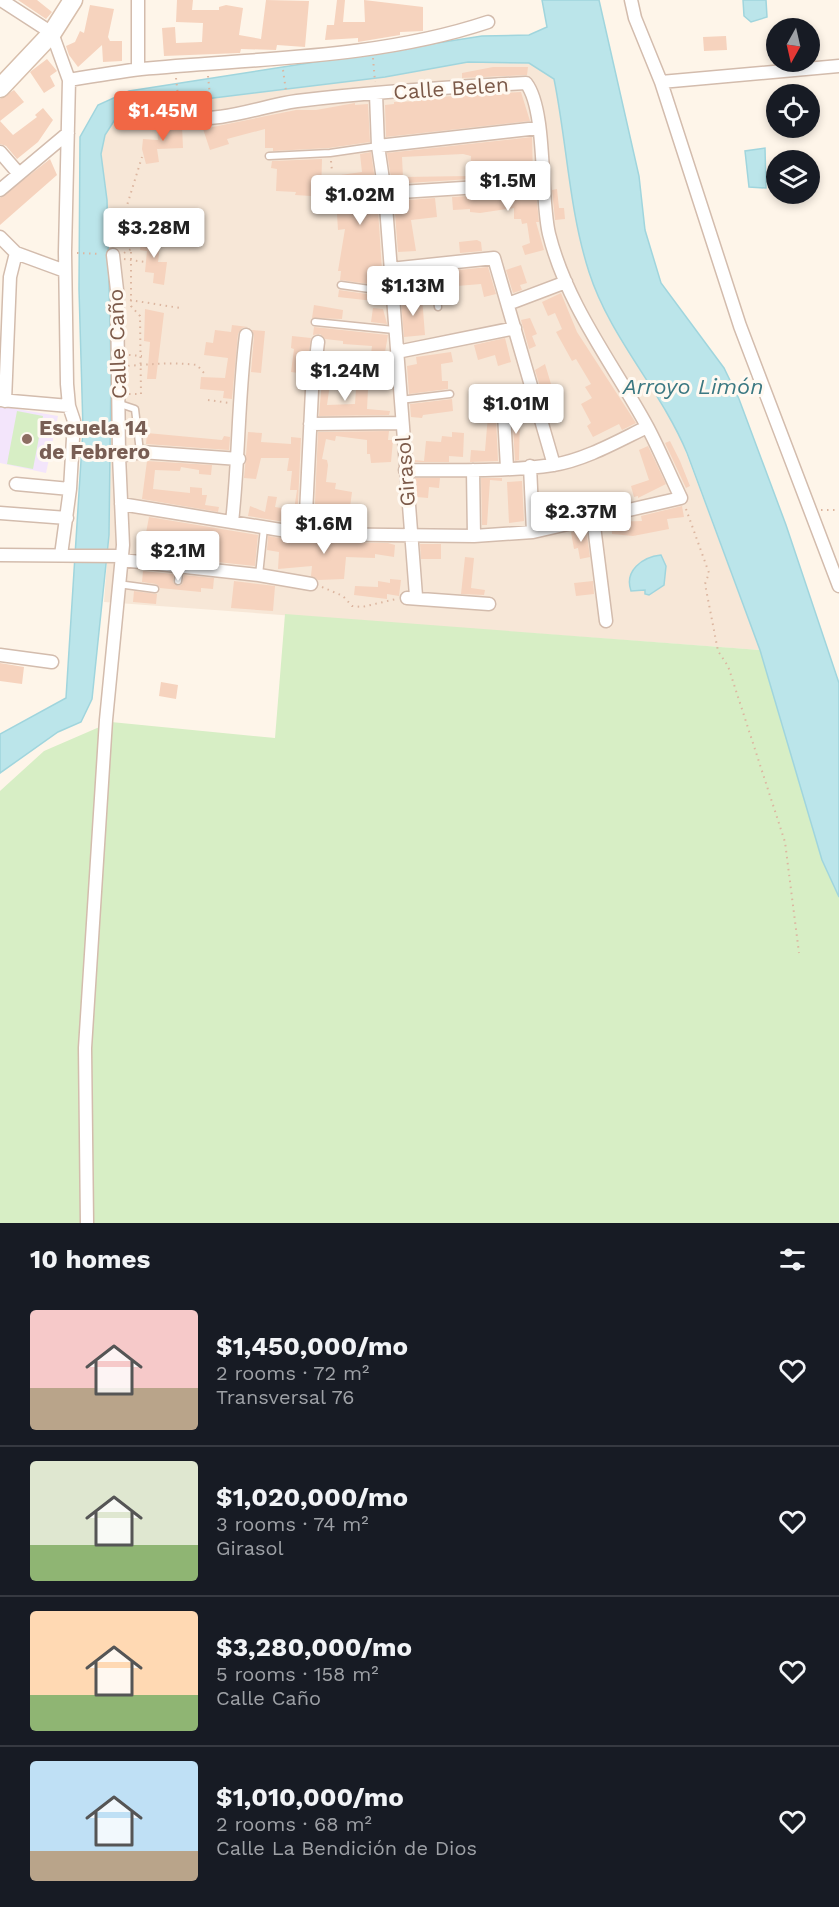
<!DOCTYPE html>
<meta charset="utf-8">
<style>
body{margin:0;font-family:"Work Sans",sans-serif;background:#20242c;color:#f1f3f6;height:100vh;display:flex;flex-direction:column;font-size:22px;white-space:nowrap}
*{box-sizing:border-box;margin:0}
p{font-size:20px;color:#9ea1a6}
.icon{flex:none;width:33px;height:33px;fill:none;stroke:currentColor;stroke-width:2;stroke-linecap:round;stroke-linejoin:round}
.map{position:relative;height:1223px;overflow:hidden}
.panel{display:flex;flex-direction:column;background:#171b24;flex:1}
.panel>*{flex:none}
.needle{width:39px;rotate:188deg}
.buttons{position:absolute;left:766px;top:18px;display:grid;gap:12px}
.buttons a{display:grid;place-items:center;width:54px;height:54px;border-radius:50%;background:#171b24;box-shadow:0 3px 9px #0003;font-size:30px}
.price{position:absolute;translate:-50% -51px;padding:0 14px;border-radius:6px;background:#fff;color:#222;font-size:20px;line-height:39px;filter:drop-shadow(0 2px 3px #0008)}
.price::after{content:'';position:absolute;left:50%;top:36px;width:18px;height:14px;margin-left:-9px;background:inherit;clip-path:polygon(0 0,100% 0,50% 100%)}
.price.active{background:#f16745;color:#fff}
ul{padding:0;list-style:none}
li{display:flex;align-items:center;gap:18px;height:150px;padding:0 30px}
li+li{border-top:2px solid #363941}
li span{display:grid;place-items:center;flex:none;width:168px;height:120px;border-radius:6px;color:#555}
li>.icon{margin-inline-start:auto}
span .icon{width:72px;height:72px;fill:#fffc;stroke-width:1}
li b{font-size:26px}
h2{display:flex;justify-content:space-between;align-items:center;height:72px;padding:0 30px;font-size:26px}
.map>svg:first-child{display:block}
.residential{fill:#f7e7d7}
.education{fill:#f3e5fb}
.green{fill:#d7eec5}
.water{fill:#bbe5ea;stroke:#a0d5dd;stroke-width:1.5}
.building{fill:#f6d3be;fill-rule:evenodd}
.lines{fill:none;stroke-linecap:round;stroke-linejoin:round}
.lane-casing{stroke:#d3bcad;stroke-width:9}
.street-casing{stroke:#d3bcad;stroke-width:15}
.secondary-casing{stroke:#d8bfac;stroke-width:21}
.path{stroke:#dcb6a0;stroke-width:2;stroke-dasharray:1.5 4.5;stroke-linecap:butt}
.lane{stroke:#fff;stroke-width:6}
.street{stroke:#fff;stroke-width:12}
.secondary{stroke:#fff;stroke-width:18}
.education-dot{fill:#8d6e63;stroke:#fff9f1;stroke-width:2}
.labels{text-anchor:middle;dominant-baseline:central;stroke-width:6;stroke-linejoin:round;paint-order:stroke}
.street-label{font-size:21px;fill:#7c5a49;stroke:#fff9f1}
.education-label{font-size:21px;font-weight:bold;fill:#785e54;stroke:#fff9f1;text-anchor:start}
.water-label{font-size:22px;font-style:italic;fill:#3b7882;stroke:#fff9f1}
</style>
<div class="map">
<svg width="839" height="1223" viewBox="0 0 839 1223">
<rect width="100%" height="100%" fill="#fef5e9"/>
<path class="residential" d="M503 61 530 63 554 79 566 143 569 177 616 330 677 429 760 650 104 602 109 535 111 367 108 235 101 154 105 135 114 120 189 101 385 77 468 62Z"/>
<path class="education" d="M0 406 58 416 46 473 0 463Z"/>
<path class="green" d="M17 411 43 416 33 469 7 464Z
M285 614 760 650 822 860 839 897V1223H0V791L44 751 111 722 275 738Z"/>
<path class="water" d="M542 0H599L639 176 645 230 661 283 724 368 739 399 786 525 839 683V897L822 860 760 650 687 453C661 390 610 338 589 272 569 210 567 143 554 79L529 63 468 62 385 77 189 101 114 121 105 135 101 154 107 200 111 367 109 535 92 699 81 722 58 732 0 773V734L66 698 83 429 79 289 80 137 98 105 129 91 482 36 529 35 547 27Z
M743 0H766L767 17 751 22 744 16Z
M765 148 766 188 749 187 745 151Z
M661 555 666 566 664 585 649 595 645 594V590L631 591C624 571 642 557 661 555Z"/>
<path class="building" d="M18 0H37L52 12 46 19Z
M177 0H193L192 10H219V7L226 5 243 8 239 35 261 39 266 0 309 1 305 47 277 45 276 50 241 49 240 53 164 56 162 28 175 27 176 43 202 42 203 23 176 22Z
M337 0H345L343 22H365L364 0 423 7V31L400 32V35L358 42V38L325 40 327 25H334Z
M90 5 114 9 108 37 110 41H122V61L103 62 102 45 78 67 69 55 66 46 75 42 80 31 84 33Z
M726 36 727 50 704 51 703 37Z
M47 59 57 71 50 76 55 86 44 93 30 72Z
M493 67H528L527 75 462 78V73Z
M14 90 24 102 0 121 13 135 37 117 35 115 43 108 53 120 38 142 17 159 6 146 0 144V99Z
M521 92 530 121 386 137 385 105 394 104V102L421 101V98Z
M355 103V105L368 104 370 142 329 148 273 151V148H265V129L227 139 229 144 210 150 203 129 296 110H316Z
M157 126H182L183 148 157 149 159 162 146 164 142 149 143 139 158 140Z
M532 137 533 175 392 184 387 153ZM463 154 471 156 470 176 403 177 402 157Z
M371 152 377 194 383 286 340 280 341 271H338L345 229 338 230 337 214 348 213V193L335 194 333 176 362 172 360 154Z
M50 159 57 175 0 225V198Z
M322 159 321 195 311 196 295 195 296 192 276 191 277 169 271 168 272 161Z
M557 189 559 208H564L565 219 555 220 552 190Z
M536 192 539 222H536L544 250 525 255 522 246 530 243 527 223 522 224 521 219H514V208L480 213 470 212V209L453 210 452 197Z
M435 198 437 217 411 220 416 251 398 252 394 201Z
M142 236 161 238 158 262H167L164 285 153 283 154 273 145 272 147 251 140 250Z
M477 240 481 242 482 251 460 253 459 242Z
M521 265 527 283 520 285 522 290 513 293 506 270Z
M488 267 496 294 484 297 481 284 457 286V283L448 285 450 301 443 303 439 272Z
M339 290 374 295V301L338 297Z
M561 293 577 332 636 423 622 430 619 424 593 437 587 426 591 423 581 404 592 398 585 387 591 384 576 359 572 361 556 332 562 329 555 313 548 316 542 302Z
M422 297 425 335 404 337 401 300Z
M314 305 343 310 342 319 312 318Z
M373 308 383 309 387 324 371 322Z
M145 309 164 313 156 379H147L150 342 144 341Z
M530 318 537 334 532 336 536 346 529 349 521 320Z
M232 325 248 327 242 328 238 334 232 399 223 398 224 391 200 389 201 377 225 378 228 358 204 355 206 342 213 343 215 330 231 332Z
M314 327 388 335 384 358 389 359 385 387 367 384 372 346 343 344V341L325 339 320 334 313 335Z
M252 330 265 331 261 373 251 372 254 336Z
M292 336 311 338 306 374 291 372 294 349 291 348Z
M505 338 511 362 498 366 495 355 478 360 474 345Z
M451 352 453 362 441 364 442 381H448V389L409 394 407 366 417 364 416 357Z
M545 364 551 384 540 387 535 370Z
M323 367H329L328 377H331L327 405 355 404 356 389 368 390 367 409 390 411 389 415 319 416Z
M495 397 498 461 470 462 471 450 485 451 488 415 485 398Z
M452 399 453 411 423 415 422 418 411 417 410 404Z
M512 410H516L514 417H520L519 460 515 461Z
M389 431 388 440H393L391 462 371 463 370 454H367V440L336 436 335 441 326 439 322 459 327 460 328 465 326 482 336 483 335 489 352 492 349 515 343 514V526H314L318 432Z
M248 432 262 433 261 442 291 444V437L301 438 297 524 248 516 250 506 265 512 268 496 277 497 275 507 294 510 297 490H290L292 471H287L289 458H261L256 479 244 478Z
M452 432 464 433 463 457 449 456V462H415V460L424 461 426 441 441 442 442 436 452 437Z
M147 433 222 440 224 436 230 437 229 450 146 444Z
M670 441 680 461 690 486 686 488 665 443Z
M648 446 666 484 638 498V496L634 497 631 486 649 480 639 450Z
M147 461 212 465 211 475 199 474V470L181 467 180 471 155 470 153 489 190 493V487L202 488V495H207L205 505 219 507 218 512 142 499Z
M415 478H440L439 488 429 487 428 498 417 497Z
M481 478H502V481L490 480 487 525H482Z
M522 481 524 521 509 523 507 482Z
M548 493V497L563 494 567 516 541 521 540 494Z
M605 495 608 506 585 511 583 501Z
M682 506 684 517 667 519 669 529 633 536 612 534 611 522 642 521 641 516Z
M149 517 258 535 255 566 142 554Z
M586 528 590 557 580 559 578 548 574 549 571 532Z
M268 536 305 542 388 543 395 545 394 557 375 554V558L346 557 344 579 318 580 311 576 312 566 278 569 279 552 267 550Z
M420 544H441V559H421Z
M465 557 474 558 471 588 485 590 484 595 461 594Z
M143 571 174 574 173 582 178 586 182 584 184 575 214 578 213 589 201 588V592L160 588 156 584 142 582Z
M390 579 401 580 399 596 387 594V599L354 595 355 586 378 587V581L390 583Z
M234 581 275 586 273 611 231 608Z
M593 581 594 594 576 596 574 583Z
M134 591 157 594 156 604 133 602Z
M0 663 24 667 22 684 0 681Z
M161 682 178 685 176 699 159 696Z"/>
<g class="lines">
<defs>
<path id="lane" d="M269 156 330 153 378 146
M433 265 438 307
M341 285 391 292
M315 322 394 330
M400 400 450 394
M120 404 135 409 140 452
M259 575 264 528
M178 581 180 567
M118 584 155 589"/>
<path id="street" d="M1 0 52 33 69 80 65 252 67 384 69 406 74 421 70 489 61 555
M138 0V69
M631 0 635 18 661 82 740 326 839 586
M69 80C93 76 117 72 141 69 257 58 377 59 488 22
M661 82 839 66
M376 94 378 146 385 193 416 596
M378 146 538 128
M0 152 19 174
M0 190 68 133
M385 193 542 183
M0 237 16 253 65 271
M390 269 494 258 554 465
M508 304 566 282
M397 352 515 328
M503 396 507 468
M0 400 69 406
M5 401 10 277 16 253
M310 424 401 423
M119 456 141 452 239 459
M530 466 533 532
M405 470C453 470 504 472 553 465 585 460 618 441 647 427
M473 470 474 536
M16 484 70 489
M121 504 305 534 474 536 533 532 681 498C670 475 660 451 648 428 614 365 567 306 549 234 540 197 547 110 526 83 449 87 373 92 297 101 260 106 220 124 183 116
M0 513 67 518
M593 518 606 621
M232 522C239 460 238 397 246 335
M305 534 312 390 318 342
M0 555 122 556
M122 560 259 575 311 584
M407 598 489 604
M0 655 52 662
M87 1223 85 1048 106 720 123 545 119 456 117 290 113 255"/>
<path id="secondary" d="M0 88 52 33 73 0"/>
</defs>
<use href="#lane" class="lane-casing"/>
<use href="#street" class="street-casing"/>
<use href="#secondary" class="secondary-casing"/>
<path class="path" d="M373 58 375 82
M283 70 286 91
M208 76 211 106
M176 78 179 105
M331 161 332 171
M115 244 142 157
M77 253 101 254
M124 253 131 249 135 236
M124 259 145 262
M130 300 180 308
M129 355 142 356
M128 366C152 364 174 362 197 365L204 373
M129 394H141L140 316 131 306V249
M208 400 230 403
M686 509 709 573 705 584 718 651 728 666 785 842 799 953
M821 510H839
M322 587 343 596 352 606 362 607 396 599"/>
<use href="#lane" class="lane"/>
<use href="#street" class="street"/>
<use href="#secondary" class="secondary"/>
</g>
<circle class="education-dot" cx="27" cy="439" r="6"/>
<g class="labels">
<g class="street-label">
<text transform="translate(451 88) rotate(-4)">Calle Belen</text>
<text transform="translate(117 344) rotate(-92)">Calle Caño</text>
<text transform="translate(405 471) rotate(-94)">Girasol</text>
</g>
<g class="education-label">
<text x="39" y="427">Escuela 14<tspan x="39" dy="24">de Febrero</tspan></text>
</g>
<g class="water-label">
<text x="693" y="386">Arroyo Limón</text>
</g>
</g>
</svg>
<div class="buttons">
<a><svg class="needle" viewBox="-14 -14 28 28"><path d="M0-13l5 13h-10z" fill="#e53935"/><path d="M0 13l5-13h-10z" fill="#9ea1a6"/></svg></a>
<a><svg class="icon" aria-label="locate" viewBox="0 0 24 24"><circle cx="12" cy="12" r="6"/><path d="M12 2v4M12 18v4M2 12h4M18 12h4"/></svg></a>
<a><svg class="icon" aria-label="layers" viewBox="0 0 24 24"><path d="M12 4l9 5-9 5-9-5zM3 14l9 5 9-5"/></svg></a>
</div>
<b class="price active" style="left:163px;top:142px">$1.45M</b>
<b class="price" style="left:508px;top:212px">$1.5M</b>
<b class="price" style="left:360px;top:226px">$1.02M</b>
<b class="price" style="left:154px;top:259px">$3.28M</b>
<b class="price" style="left:413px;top:317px">$1.13M</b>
<b class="price" style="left:345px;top:402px">$1.24M</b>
<b class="price" style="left:516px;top:435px">$1.01M</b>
<b class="price" style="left:581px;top:543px">$2.37M</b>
<b class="price" style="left:324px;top:555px">$1.6M</b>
<b class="price" style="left:178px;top:582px">$2.1M</b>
</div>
<section class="panel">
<h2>10 homes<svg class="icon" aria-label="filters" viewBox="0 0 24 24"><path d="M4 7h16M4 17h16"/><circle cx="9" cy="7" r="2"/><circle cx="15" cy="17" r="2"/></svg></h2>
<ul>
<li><span style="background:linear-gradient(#f6c9c9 65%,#b9a48a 0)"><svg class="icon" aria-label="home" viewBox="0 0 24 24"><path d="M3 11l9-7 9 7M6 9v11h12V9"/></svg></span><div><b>$1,450,000/mo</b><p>2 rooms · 72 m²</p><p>Transversal 76</p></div><svg class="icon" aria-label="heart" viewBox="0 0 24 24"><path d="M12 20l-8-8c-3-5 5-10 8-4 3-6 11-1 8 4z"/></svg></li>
<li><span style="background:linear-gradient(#dfe7d0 70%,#8fb573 0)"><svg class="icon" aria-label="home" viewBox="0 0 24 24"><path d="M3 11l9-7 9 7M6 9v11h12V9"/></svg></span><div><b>$1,020,000/mo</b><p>3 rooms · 74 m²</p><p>Girasol</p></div><svg class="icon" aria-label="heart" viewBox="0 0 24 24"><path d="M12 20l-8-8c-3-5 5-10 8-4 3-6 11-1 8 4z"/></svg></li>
<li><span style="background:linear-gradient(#ffd9b3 70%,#8fb573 0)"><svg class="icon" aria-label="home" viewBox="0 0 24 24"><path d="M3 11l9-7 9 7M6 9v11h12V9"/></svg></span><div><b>$3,280,000/mo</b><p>5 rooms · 158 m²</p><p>Calle Caño</p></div><svg class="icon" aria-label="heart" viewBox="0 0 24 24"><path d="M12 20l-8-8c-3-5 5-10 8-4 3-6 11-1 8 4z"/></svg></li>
<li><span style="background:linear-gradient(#bfe0f5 75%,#b9a48a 0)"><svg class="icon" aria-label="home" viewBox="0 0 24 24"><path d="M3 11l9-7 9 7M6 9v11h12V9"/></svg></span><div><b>$1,010,000/mo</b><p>2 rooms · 68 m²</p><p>Calle La Bendición de Dios</p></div><svg class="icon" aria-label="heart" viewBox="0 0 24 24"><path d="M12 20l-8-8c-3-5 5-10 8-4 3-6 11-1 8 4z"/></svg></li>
</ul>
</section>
